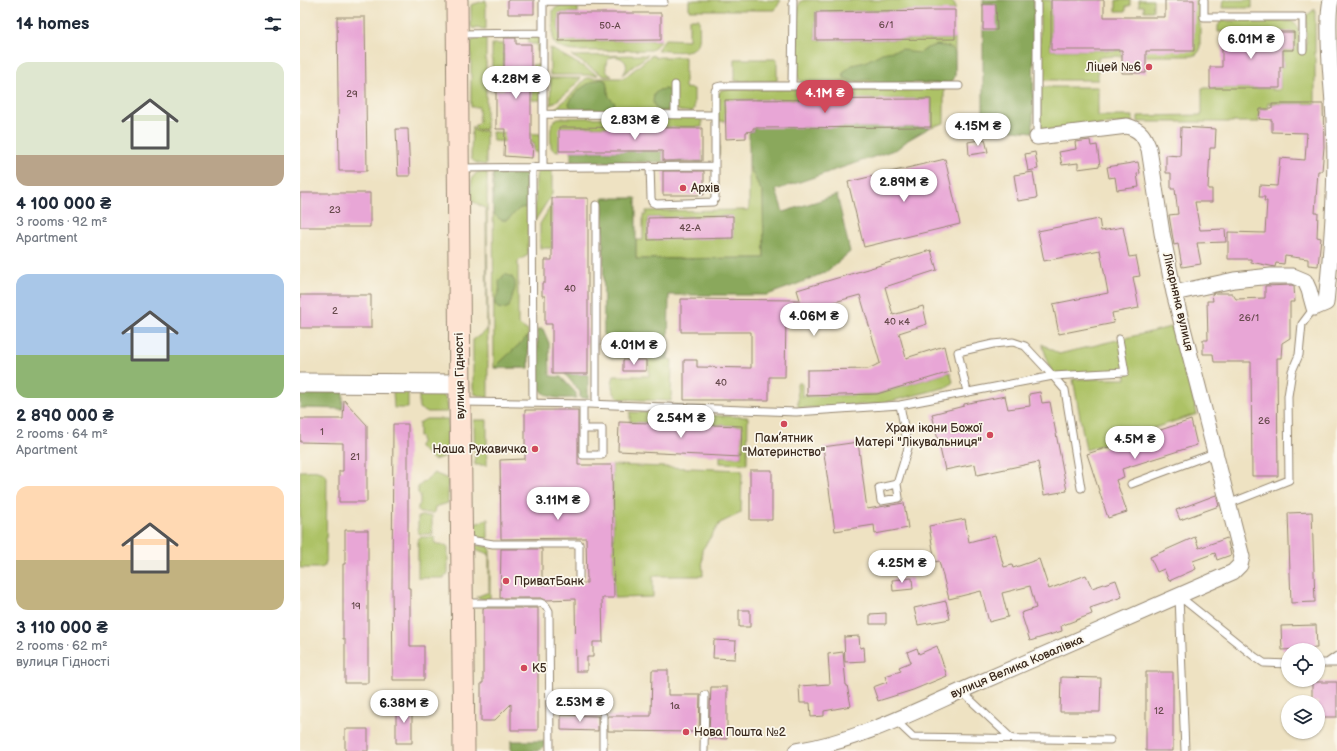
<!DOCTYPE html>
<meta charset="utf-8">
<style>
body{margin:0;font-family:"Balsamiq Sans",sans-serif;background:#f6f6f7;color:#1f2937;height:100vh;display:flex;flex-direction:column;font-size:15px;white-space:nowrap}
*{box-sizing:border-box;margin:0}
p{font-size:13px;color:#747a83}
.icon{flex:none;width:22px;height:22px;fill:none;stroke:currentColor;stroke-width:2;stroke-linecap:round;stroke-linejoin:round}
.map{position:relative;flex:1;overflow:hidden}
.sheet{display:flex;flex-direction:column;background:#fff;width:300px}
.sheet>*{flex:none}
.fabs{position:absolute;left:981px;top:643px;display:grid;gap:8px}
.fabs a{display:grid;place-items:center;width:44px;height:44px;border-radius:50%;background:#fff;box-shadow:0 1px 3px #0004;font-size:20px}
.price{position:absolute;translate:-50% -34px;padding:0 9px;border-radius:14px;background:#fff;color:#222;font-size:13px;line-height:26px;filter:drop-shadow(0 1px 2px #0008)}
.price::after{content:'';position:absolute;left:50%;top:24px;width:12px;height:9px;margin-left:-6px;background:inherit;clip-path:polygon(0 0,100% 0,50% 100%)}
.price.on{background:#d1495b;color:#fff}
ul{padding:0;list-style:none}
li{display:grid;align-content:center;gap:8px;height:212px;padding:0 16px}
li span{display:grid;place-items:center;height:124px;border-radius:12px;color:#555}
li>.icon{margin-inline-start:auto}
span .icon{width:72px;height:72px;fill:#fffc;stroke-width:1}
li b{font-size:17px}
h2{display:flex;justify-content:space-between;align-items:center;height:48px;padding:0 16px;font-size:17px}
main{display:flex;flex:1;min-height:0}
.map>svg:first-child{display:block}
.green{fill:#adc266;stroke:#747642;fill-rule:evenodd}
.forest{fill:#8aa85b;stroke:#62693c}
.building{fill:#e8a6d6}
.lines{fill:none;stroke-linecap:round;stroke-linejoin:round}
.service-casing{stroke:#948670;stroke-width:9}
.minor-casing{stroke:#948670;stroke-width:17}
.tertiary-casing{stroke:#948670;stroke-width:21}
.secondary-casing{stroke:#948670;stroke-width:23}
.service{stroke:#fff;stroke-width:7}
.minor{stroke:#fff;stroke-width:15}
.tertiary{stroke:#fff;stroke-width:19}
.secondary{stroke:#fee3d2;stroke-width:21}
.poi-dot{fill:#d1495b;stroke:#fbf7ec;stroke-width:1.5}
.labels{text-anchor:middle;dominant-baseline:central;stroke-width:3.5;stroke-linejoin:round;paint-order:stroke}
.number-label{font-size:10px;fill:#66494c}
.poi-label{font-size:12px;fill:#3b2a1e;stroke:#fbf7ec;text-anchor:start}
.street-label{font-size:12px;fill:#3b2a1e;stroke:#fbf7ec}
</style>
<main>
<section class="sheet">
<h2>14 homes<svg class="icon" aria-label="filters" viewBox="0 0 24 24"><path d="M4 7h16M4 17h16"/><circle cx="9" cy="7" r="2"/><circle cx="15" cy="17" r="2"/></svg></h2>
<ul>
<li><span style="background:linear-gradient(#dfe7d0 75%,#b9a48a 0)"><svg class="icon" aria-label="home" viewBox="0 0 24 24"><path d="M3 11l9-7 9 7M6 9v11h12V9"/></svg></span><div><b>4 100 000 ₴</b><p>3 rooms · 92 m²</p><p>Apartment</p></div></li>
<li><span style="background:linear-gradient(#a9c7e8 65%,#8fb573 0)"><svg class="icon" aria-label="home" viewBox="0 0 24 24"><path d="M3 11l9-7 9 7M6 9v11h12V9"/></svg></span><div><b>2 890 000 ₴</b><p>2 rooms · 64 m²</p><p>Apartment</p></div></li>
<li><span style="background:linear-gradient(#ffd9b3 60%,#c2b280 0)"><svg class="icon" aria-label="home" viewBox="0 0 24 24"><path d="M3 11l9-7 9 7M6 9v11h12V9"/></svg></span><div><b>3 110 000 ₴</b><p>2 rooms · 62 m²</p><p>вулиця Гідності</p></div></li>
</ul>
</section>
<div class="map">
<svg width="1037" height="751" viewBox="0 0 1037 751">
<rect width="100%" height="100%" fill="#fbf7ec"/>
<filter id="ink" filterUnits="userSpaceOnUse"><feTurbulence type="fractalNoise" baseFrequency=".025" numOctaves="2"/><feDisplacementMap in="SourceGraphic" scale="8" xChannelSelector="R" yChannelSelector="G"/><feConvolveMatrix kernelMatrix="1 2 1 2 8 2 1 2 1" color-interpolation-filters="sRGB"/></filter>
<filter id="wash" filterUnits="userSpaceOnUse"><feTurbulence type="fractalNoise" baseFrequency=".012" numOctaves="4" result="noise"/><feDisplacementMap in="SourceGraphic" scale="16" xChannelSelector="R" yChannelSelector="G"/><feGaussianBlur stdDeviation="0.9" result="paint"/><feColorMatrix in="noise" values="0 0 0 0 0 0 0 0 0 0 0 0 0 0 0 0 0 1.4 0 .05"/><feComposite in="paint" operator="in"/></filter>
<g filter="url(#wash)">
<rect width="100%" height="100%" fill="#eee2c2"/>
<path class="green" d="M184 0H186V29L172 28 171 25V5L184 1Z
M389 0H481L475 10H389Z
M505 0H650L655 5V10L516 12V40L655 39V76L652 82 647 83 503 82 499 80 497 74 498 7 501 1Z
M740 0H751V50H822V56L798 57V80H740Z
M816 0H830V6H826V11H816Z
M839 0H853V11H844V6H839Z
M894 0H900V50L897 54 893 56H846V51Z
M923 0H952V8H922Z
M261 5H278V13H259V41L361 40 352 50 275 51C266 50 258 49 253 41V10L257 7Z
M1015 9V104L968 103 967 109H960L959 122H838V116L902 115V88H972V90H980V72H979V67H983V50H994V32H918V26L921 21H991C1002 27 999 39 999 50H1006V16Z
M389 19H399C399 26 400 34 399 41 396 56 369 51 357 50L365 39 389 40Z
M228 36H239L241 37 242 52H237V44H228Z
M176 38H186V129L176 130 174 126 179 123V107H171V42Z
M192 44H204V83H192Z
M250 48 298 75H250Z
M348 55 322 75C338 59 306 48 306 66 305 71 308 74 312 76H304L272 56Z
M352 55 357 58 358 57H385V88L394 89V109L392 112 379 111 378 109 369 112H251L271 95 286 78H324Z
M435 59H477V81H435Z
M232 65H242V100H232Z
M250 78H281L269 91 251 105Z
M740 87H798V116H833V122L740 131Z
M426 89H644V123L631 127V99L426 100V121H419V155L418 156V95L421 90Z
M399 117 402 121V127H260L259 151 253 150 251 147C251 137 248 122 258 118Z
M172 126 175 131H186V165C179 164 175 164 171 158Z
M192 132 241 134V152H234V143L193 141Z
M449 166 463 194 464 258 336 259V240H343V215H346V211L449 210ZM432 216 433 238 348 239V218Z
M243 170H252V194L235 221 236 178 237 173Z
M178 172H187L188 398 181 396 175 394 173 388V340L187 330 186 209 172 201C172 191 168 178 178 172Z
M193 172H222L226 174 228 178V255L218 261V324L228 331 229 368H194Z
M252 204V248H240V224Z
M875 326 897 414 786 450 773 379H826L825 372 753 376 742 344 759 354Z
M349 358 368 359 372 360 371 401 320 399C312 393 310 386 314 376H349Z
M650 372 653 382 647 387 580 404 503 408H499L498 405 497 384 499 383H501L502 385V396L577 394Z
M93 390H108V408H94Z
M119 390C137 390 148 391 148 412H126L119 408Z
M330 412 448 417 447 464 420 463V456L441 457 442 426 330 422Z
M126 419H148V455L134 460 119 447V445L121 443V438L119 436V423Z
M174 420H187V465H175Z
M312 465 442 470 441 513 420 523 402 550 403 576H353V597L314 598Z
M0 471C9 471 22 468 27 477L26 562 25 566 21 568H0Z
M134 473 148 479V503L135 507 134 513H120L118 511V506L120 504V495L118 493V487Z
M121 516H132V534H120L118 532V517Z
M188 519V539L175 537V524Z
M121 537H134L135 543 148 547V574L144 578H118V539Z
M175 545 190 547V599H182L176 597 189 592V554L175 549Z"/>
<path class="forest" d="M683 0H734L733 132 703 129 683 117Z
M637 45 649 47 655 52V76L652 82 647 83H578C570 77 563 81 554 81 551 81 547 79 544 78L543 73 552 65 565 62 582 53 603 49 610 52 620 53 627 48Z
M302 79 306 81 309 97 315 103 312 110 302 111 289 108 276 111 271 108 269 104C274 91 289 81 302 79Z
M365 89 370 91C372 97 373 105 369 110L362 111 356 109 353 102 354 94 359 90Z
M453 127H631L608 140 597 149 476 190 483 212 537 195 550 252 526 272 495 285 467 295H369L368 359 313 358 307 355 304 348 303 198H336V259L464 258 463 194 449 166V132L453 131Z
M271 151H402V162H271Z
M193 172H222L226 174 228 178V208C225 208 224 207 221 208 213 210 207 232 193 212Z
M205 274 212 277 215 282V288L209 307C203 310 193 310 195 300 196 297 198 294 199 291 200 288 199 284 199 281Z
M237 329H243L249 343 250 376 261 377 276 393V398C259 398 243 401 237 382Z
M228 336 229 368H194Z
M265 374H288V398H280V392Z
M0 390H43V409L0 408Z
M211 741H244V746L239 751H211Z"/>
<g id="blocks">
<path class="building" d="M208 0H234V14H208Z
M751 0H804V17H865V0H894V51H846V73H822V50H751Z
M683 4H696L697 30H683Z
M634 10H655V39L516 40V12Z
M259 13H361V40L259 41Z
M37 17H65L67 171H39Z
M922 32H994V50H983V67H980V88H910V67H922Z
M204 38H216V44H231V145H233L232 158 204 156 205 129H196V90H204Z
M631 99V127L453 128V131L446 132V138L426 139 425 100Z
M972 104H1023L1024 147 1022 171H1018L1015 213H1018L1017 237 1021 238 1018 266 1008 265V259L985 256 984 264 976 263 975 267 951 262V259H928V232L965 233 967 201H964L965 197H959L960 185 977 186 980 158 1005 160 1007 133 972 132V120L959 119 960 109H972Z
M259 127 402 128V161H363V151H259Z
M881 127 916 129 915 148H910L908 189H912V202H895L900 230 925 229 926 242 897 243 901 264 882 267 878 244 874 245 869 215 878 214 875 189H871V173H866V155L880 156Z
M96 129H108L110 176H98Z
M685 139 688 152 669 155 668 142Z
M790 140 791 146 797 145 800 166 778 169V163L762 165 759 152 776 149 775 142Z
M735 152 738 169 728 171 725 154Z
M645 159 660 224 564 247 548 182Z
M838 162 840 173 837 174 839 187 817 190 815 177 809 178 807 167Z
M363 171H404V195H363Z
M733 172 737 198 718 201 714 175Z
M0 193H70V227H0Z
M252 198H288V374H252V324H245V296H242V283H245V260H252Z
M433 216V238L348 240V218Z
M799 219 801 231 823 227 829 257 836 256 840 276 833 277 839 308 812 313 814 323 759 334 753 304 808 293 800 250 744 261 738 231Z
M631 250 637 270 585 287 593 315 623 306 627 324 599 333 606 358 644 346 650 372 577 394 507 396V370L568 369 580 363 560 295 531 303 534 314 527 317 514 320 511 309 486 316 485 377H469V400H384V360H397V367L451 368V332H381V299L500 300 497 290Z
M992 285 994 286 995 302H990V338L982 343 981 358H977L978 476H952L951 362H914L913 354H903V340H908L907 301H913L912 294 914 293H932L936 299 965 298V286Z
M0 295H71V328H0Z
M323 360H346V371H323Z
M740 392 742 403 750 402 767 491 744 495 738 462 677 475 675 464 645 470 632 414 664 406V404L705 396 708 409 730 406 729 394Z
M44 400 67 425V502H39V471H43V443L0 442V419H43Z
M225 410H278V465H312L314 598H302L303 642H293V657H287V671H276L275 599 246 600 241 598H200L201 549H242V585L287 583 286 538 201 539 200 460 225 459Z
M891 420 897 445 822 469 824 477 816 480 827 512 808 518 787 454Z
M319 422 442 426 441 457 318 451Z
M93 424H108V588H110V646H124V680H93L92 588Z
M558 442 567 509 604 503 608 528 575 534 574 525 535 531 523 447Z
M450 470H472V520H450Z
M916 495 919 506 880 520 876 510Z
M1012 512 1015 602 991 603 988 513Z
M665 519 669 542 695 535 704 567 712 565 713 568 739 559 749 589 786 575 792 588 816 580 822 597 790 608 792 614 761 626 762 631 730 641 721 613 736 608 730 586 702 593 708 617 689 622 681 591 649 599 639 561 635 562 629 526Z
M45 530H68V683H45V639H43V564H45Z
M895 537 899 548 927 538 931 555 917 560 915 553 893 561 896 569 869 581 864 569 857 572 850 557Z
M612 578 613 589 593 591 592 580Z
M646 601 650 619 618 625 614 608Z
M183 608H238V730H211V704L194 721H181V683H183Z
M439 610H450V627H439Z
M586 613V624H570V614Z
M1016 625 1017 648 982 650 981 626Z
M559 636 560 648 564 647 565 661 545 662 544 637Z
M414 640 436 641 435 659 413 658Z
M637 646 647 676 613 690 578 701 573 687 587 682 585 676 601 671 599 667 611 662 607 652 617 648 619 654Z
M543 652 546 685H547L551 706 524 711V716L511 717 510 703H500L499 686 530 684 528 654Z
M352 670H368V695H400L399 732 308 731V716H351Z
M846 672H873V751H846Z
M761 677 801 678 800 712H760Z
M1012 682H1037V717H1018V702H1012Z
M411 687H427V739L411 738V732H409Z
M96 705H112V743H96Z
M261 715 298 716V731L261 730Z
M45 729H68V751H45Z"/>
</g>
</g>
<g filter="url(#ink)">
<use href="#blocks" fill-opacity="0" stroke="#948670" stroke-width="1"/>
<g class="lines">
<defs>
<path id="service" d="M243 0V167
M737 0V137
M904 0V17H1003V50
M243 1 364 2
M159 34 243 33
M375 85V115
M492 86 493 0
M244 114 415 115
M350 166 351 198 352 202 356 204 413 202 415 199V91L417 87 421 86H659
M232 167 233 402
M160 168 415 166
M296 205V404
M667 392 658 352 693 344 713 342 725 346 753 376 765 390 781 488
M162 402 288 404 496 412 600 405 753 376 825 372 819 339
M283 404V455H302V429H283
M597 484 579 488 581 501 599 498 597 484 608 448 600 405
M831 484 914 453
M928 504 989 480 988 396 992 371 999 355 1002 324 1014 308
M164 539 193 544H279V578
M879 596 885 751
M879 596 955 657 964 663 988 664
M164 603H241L246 606 249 611 250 751
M1018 663H1037
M1027 663 1037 656
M661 691 711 738
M595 720 613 737 810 740
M303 751V716
M404 751 405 695"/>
<path id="minor" d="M874 293 934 280 971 276H993L1005 281 1009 290 1014 308 1026 303C1032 245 1037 180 1034 121 1033 93 1029 65 1029 36 1029 24 1028 12 1031 0
M496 751C558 741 616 711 672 686 759 648 846 610 933 572L940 565 942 557 874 293 862 233 849 149C844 136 841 130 827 126L737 137"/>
<path id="tertiary" d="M0 383 160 384"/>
<path id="secondary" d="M157 0 160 402 164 751"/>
</defs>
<use href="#service" class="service-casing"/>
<use href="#minor" class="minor-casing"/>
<use href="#tertiary" class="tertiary-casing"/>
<use href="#secondary" class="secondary-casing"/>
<use href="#service" class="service"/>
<use href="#minor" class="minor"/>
<use href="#tertiary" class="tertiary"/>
<use href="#secondary" class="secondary"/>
</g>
</g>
<g class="poi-dot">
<circle cx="849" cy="67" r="4"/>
<circle cx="383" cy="188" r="4"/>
<circle cx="484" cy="424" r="4"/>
<circle cx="690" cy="435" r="4"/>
<circle cx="235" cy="449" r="4"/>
<circle cx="206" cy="581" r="4"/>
<circle cx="224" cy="668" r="4"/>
<circle cx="386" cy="732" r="4"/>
</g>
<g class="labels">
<g class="number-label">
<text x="586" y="25">6/1</text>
<text x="310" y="26">50-А</text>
<text x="52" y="94">29</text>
<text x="35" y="210">23</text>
<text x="390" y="228">42-А</text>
<text x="270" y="289">40</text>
<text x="35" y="311">2</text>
<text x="949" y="318">26/1</text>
<text x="597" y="322">40 к4</text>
<text x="421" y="383">40</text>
<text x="964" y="421">26</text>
<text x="22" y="432">1</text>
<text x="55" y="457">21</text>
<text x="56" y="606">19</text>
<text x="375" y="706">1а</text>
<text x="859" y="711">12</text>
</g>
<g class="poi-label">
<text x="841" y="67" text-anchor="end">Ліцей №6</text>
<text x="391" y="188">Архів</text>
<text x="682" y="428" text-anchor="end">Храм ікони Божої<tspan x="682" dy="14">Матері "Лікувальниця"</tspan></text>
<text x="484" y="438" text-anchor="middle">Пам’ятник<tspan x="484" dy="14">"Материнство"</tspan></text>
<text x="227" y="449" text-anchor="end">Наша Рукавичка</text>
<text x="214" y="581">ПриватБанк</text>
<text x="232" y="668">К5</text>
<text x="394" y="732">Нова Пошта №2</text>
</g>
<g class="street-label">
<text transform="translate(878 302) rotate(77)">Лікарняна вулиця</text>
<text transform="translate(160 376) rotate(-91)">вулиця Гідності</text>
<text transform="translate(717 667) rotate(-23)">вулиця Велика Ковалівка</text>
</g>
</g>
</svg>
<div class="fabs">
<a><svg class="icon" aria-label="locate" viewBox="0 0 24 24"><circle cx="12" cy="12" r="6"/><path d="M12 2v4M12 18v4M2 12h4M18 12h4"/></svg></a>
<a><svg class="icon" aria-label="layers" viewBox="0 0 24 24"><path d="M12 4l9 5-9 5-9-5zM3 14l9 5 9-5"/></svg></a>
</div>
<b class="price" style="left:951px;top:60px">6.01M ₴</b>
<b class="price" style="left:216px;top:100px">4.28M ₴</b>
<b class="price on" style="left:525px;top:114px">4.1M ₴</b>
<b class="price" style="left:335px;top:141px">2.83M ₴</b>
<b class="price" style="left:678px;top:147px">4.15M ₴</b>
<b class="price" style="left:604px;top:203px">2.89M ₴</b>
<b class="price" style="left:514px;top:337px">4.06M ₴</b>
<b class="price" style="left:334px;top:366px">4.01M ₴</b>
<b class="price" style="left:381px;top:439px">2.54M ₴</b>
<b class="price" style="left:835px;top:460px">4.5M ₴</b>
<b class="price" style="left:258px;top:521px">3.11M ₴</b>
<b class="price" style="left:602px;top:584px">4.25M ₴</b>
<b class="price" style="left:280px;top:723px">2.53M ₴</b>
<b class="price" style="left:104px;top:724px">6.38M ₴</b>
</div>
</main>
